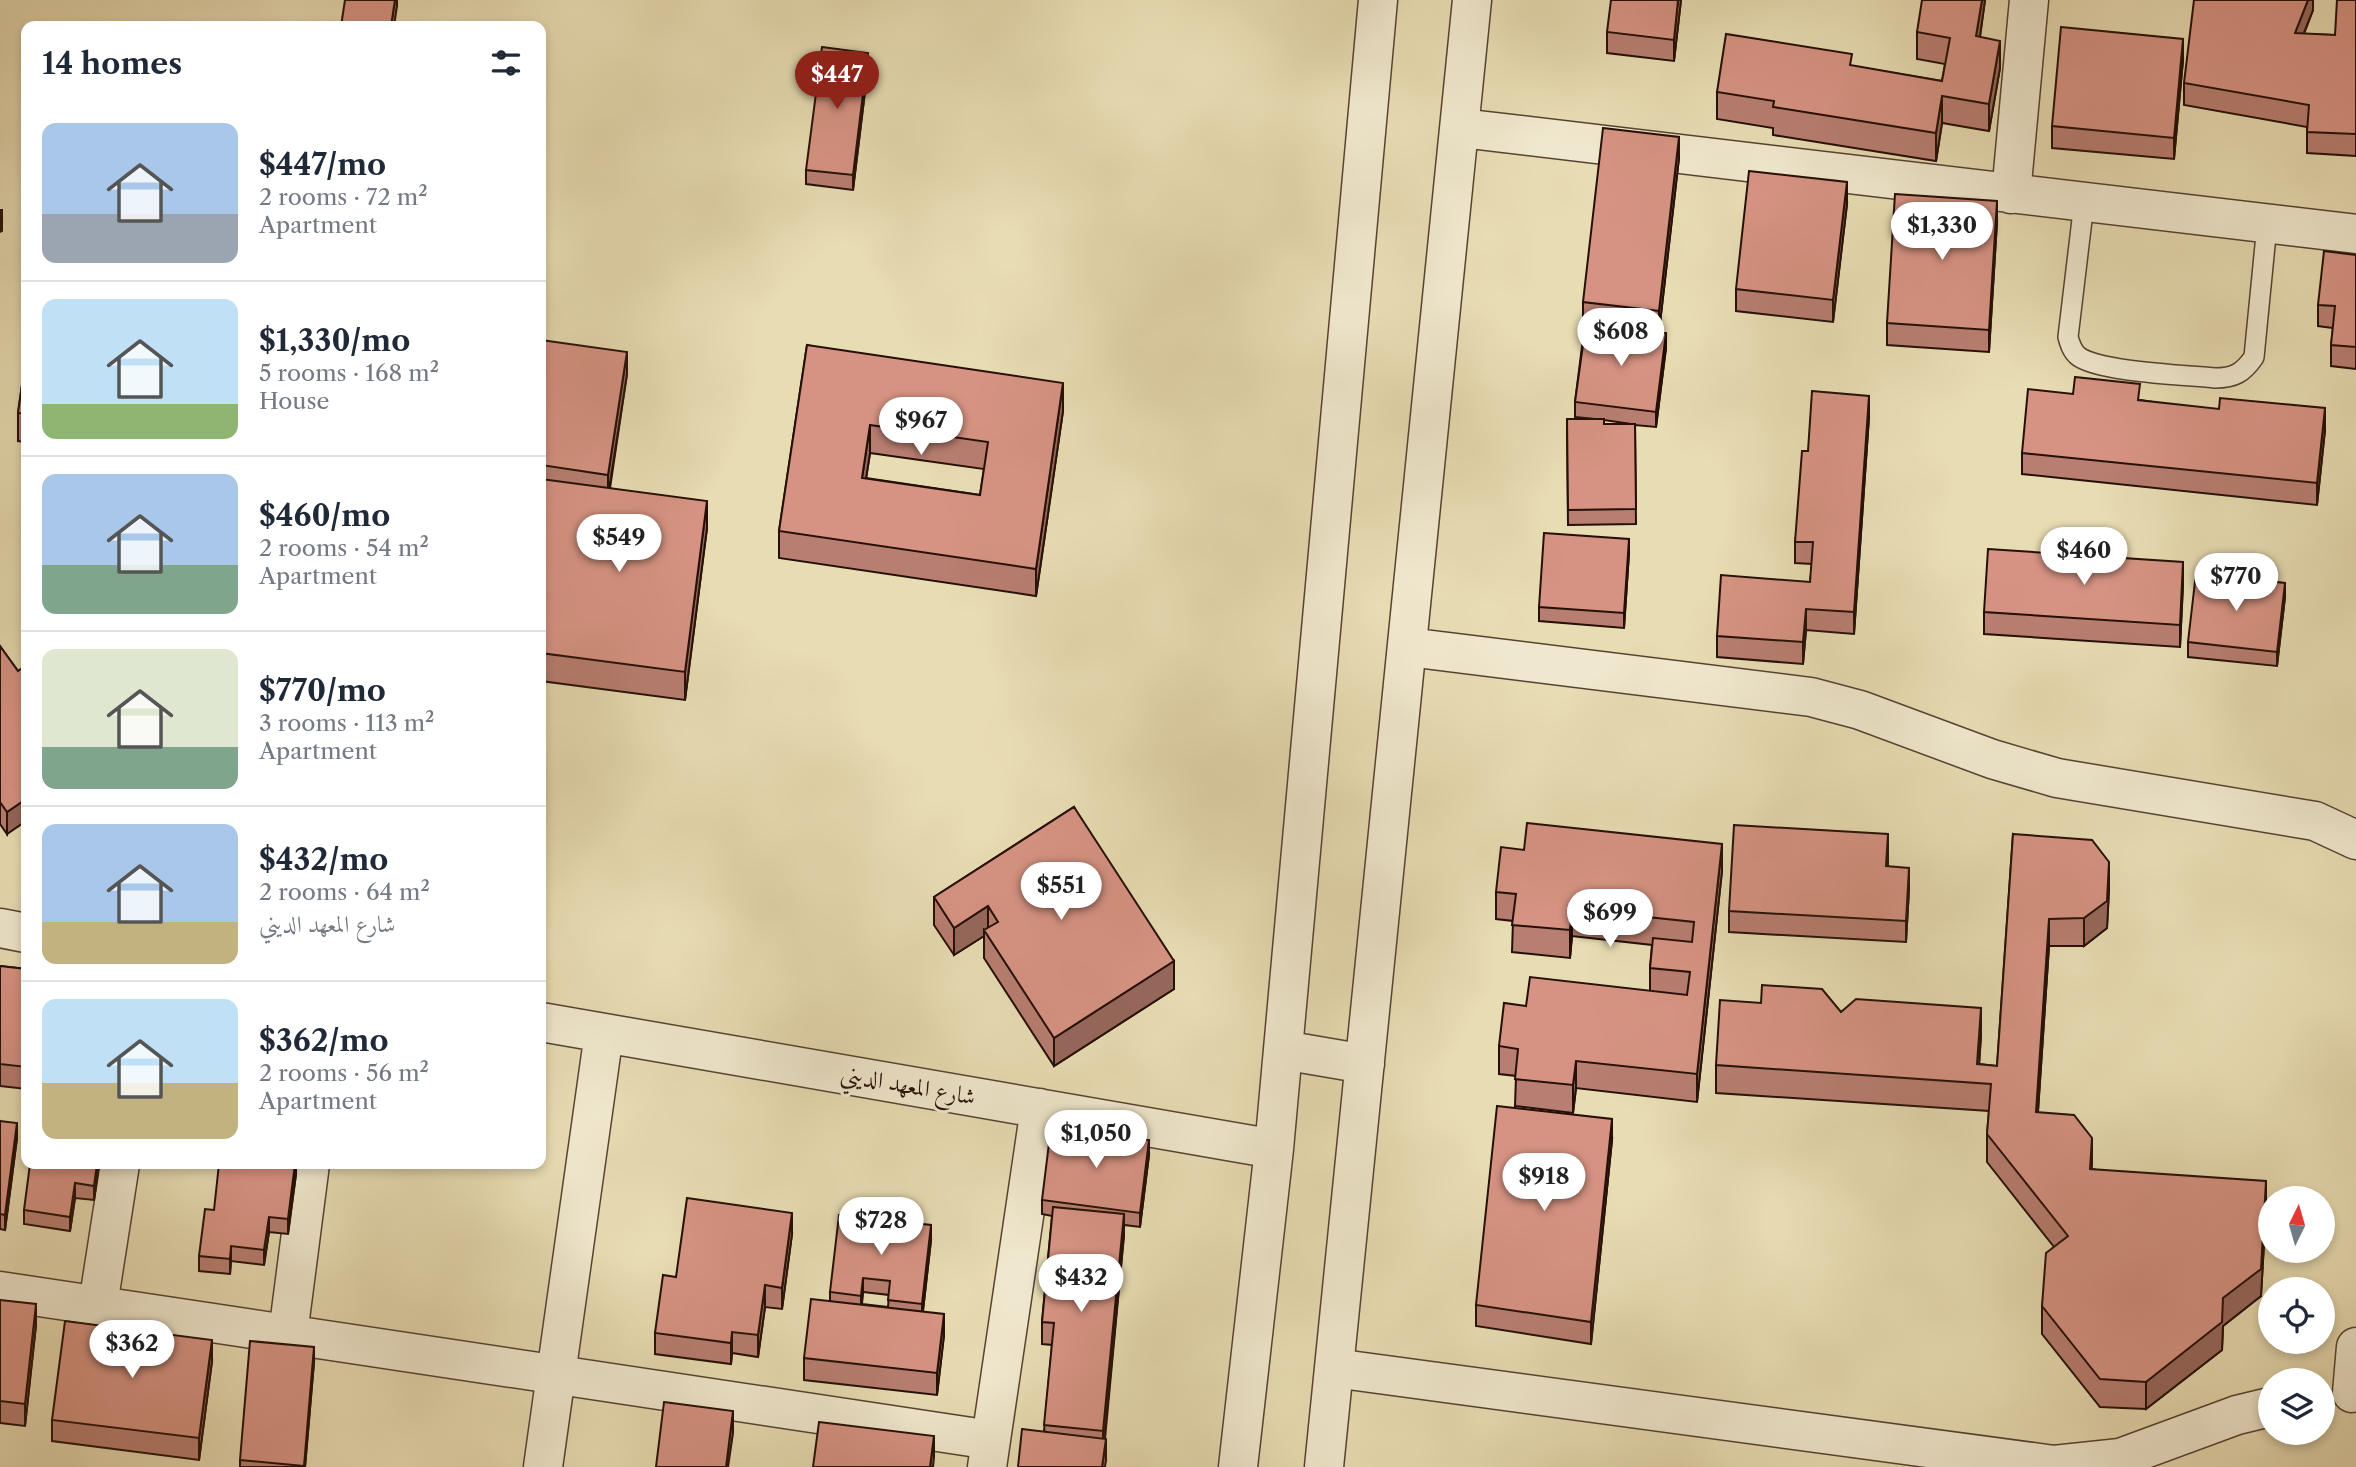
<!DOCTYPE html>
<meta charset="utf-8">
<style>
body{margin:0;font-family:"Libre Caslon Text",Amiri,serif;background:#f2f2f3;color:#1f2937;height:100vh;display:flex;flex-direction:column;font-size:26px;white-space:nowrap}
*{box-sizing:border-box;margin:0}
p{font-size:23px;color:#747a83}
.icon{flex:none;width:38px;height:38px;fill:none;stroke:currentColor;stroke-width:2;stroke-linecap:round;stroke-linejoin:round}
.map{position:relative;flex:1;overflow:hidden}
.side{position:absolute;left:21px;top:21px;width:525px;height:1148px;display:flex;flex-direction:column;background:#fff;border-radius:14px;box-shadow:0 4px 10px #0003}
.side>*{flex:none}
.needle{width:46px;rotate:5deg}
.buttons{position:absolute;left:2258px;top:1186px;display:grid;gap:14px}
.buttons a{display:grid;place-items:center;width:77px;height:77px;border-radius:50%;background:#fff;box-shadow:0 4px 10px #0003;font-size:35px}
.price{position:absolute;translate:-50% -60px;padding:0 16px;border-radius:24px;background:#fff;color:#222;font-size:23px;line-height:46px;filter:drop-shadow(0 2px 4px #0008)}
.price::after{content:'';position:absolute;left:50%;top:42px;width:21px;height:16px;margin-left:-10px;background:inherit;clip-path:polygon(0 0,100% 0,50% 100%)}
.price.on{background:#8f2418;color:#fff}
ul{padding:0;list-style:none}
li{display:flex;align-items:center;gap:21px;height:175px;padding:0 21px}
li+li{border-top:2px solid #e0e1e3}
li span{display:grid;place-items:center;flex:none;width:196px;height:140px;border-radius:14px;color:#555}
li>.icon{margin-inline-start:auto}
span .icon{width:84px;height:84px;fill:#fffc;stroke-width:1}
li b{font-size:30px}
h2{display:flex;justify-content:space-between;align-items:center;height:84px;padding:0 21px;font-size:30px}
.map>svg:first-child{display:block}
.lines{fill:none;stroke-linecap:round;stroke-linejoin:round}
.service-casing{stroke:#564232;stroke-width:22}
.minor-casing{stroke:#564232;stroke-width:41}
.service{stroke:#f0e8ce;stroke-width:19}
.minor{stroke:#f0e8ce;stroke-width:38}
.wall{fill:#b87e71;stroke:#250f07;stroke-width:2;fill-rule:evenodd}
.shaded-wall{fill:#96675c;stroke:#250f07;stroke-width:2}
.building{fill:#d69383;stroke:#250f07;stroke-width:2;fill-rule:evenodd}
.labels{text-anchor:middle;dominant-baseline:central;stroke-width:6;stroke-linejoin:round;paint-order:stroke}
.street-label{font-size:23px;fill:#250f07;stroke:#f0e8ce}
</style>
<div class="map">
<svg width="2356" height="1467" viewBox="0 0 2356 1467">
<rect width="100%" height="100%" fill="#e8dcb3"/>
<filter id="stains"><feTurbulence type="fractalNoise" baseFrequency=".00286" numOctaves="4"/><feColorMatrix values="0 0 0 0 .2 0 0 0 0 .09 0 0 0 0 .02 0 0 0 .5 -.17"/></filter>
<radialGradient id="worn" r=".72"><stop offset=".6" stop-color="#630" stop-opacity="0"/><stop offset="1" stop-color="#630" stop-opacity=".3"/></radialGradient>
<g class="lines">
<defs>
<path id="service" d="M2084 203 2068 337C2070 344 2072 351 2078 356 2098 372 2186 375 2215 378 2234 378 2243 373 2254 357L2267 225"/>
<path id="minor" d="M1461 128 2356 234
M2011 194 2029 0
M1408 647 1811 697 1860 710 1992 759 2057 778 2315 821 2356 840
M0 928 26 933
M541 1022 1274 1149
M1283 1050 1365 1064
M0 1291 991 1440
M98 1305 120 1164
M288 1334 310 1164
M1334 1368 2054 1465 2120 1458 2237 1415 2270 1407
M2352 1393 2356 1347
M543 1467 604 1033
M987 1467 1040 1108
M1238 1467 1274 1149 1378 0
M1324 1467 1472 0"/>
</defs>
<use href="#service" class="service-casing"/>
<use href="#minor" class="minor-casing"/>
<use href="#service" class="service"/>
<use href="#minor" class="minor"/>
</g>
<path class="wall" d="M1681 0 1674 61 1607 53V32Z
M1985 0 1980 37 2000 68 1989 131 1942 123 1936 161 1773 135V128L1717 119V92L1852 66 1942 81 1945 64 1917 59V32Z
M2313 0V10L2304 34 2335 35 2356 0V156L2307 153V127L2184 105V83Z
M2183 60 2174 159 2052 148V126Z
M868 67 853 190 806 184V170Z
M1679 158 1659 332 1666 348 1656 427 1635 425 1636 524 1568 525 1567 419H1595L1575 417V402L1585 323H1583V302ZM1604 420 1631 424H1604Z
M1847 204 1833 322 1736 311V289Z
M1997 222 1989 352 1887 345V323Z
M2356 255V369L2331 366V345L2333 328 2318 326V305Z
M541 340 627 374 610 488 707 528 685 700 541 681Z
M807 345 1063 411 1036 596 779 558V531ZM870 453 984 469 980 495 866 478Z
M26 357V442L18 441V413Z
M2140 400 2325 430 2317 505 2022 474V453Z
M1869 417 1854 634 1806 630 1803 664 1717 657V636L1810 582 1812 564 1795 563V542L1808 451Z
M1629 553 1624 628 1539 621V607Z
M2183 584 2180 647 1984 634V612Z
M2285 597 2277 666 2188 657V642Z
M0 646 18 671 7 834 0 824Z
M1074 807 1174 989 1054 1066 984 958V936L954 955 934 925V897Z
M2013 834 2109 889 2107 928 2084 946H2049L2038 1112 2092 1169 2266 1208 2261 1296 2223 1326 2222 1350 2146 1409 2100 1407 2042 1334V1306L2054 1247 1987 1162V1134L1989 1111 1716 1093V1065L1841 1012 1981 1035 1979 1064 1997 1066Z
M1888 855V866L1909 889 1906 942 1729 932V911Z
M1722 871 1697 1102 1576 1088 1573 1113 1515 1106 1516 1076 1499 1074V1046L1526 1006 1650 991V968L1652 945 1572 936 1570 958 1512 952 1513 921 1496 919V892Z
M0 966 26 969V1089L0 1086Z
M0 1121 17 1138 5 1230 0 1229Z
M1612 1140 1591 1344 1476 1326V1305Z
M1149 1155 1140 1227 1124 1225V1235L1105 1439 1106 1460 1044 1431 1052 1345 1042 1344V1322L1052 1216 1042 1214V1200Z
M99 1164 94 1200 75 1198 70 1231 24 1224V1210Z
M296 1174 288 1234 269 1232 264 1265 231 1261 230 1274 199 1271V1256L214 1210Z
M792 1234 782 1309 765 1307 758 1357 732 1353 731 1364 655 1354V1333L676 1277Z
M931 1240 923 1311 944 1335 937 1395 804 1380V1358L830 1301V1292ZM863 1292 889 1295 888 1307 862 1304Z
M0 1300 36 1325 25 1426 0 1423Z
M212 1361 199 1460 52 1441V1420Z
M314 1362 305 1467H240V1460Z"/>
<path class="shaded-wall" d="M395 0H397V6L394 26H391Z
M1678 0H1681L1674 61V40Z
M1982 0H1985L1976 64V36Z
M2308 0H2313V10L2295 55V33Z
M2183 39V60L2174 159V138Z
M2000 41V68L1989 131V104Z
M868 53V67L853 190V175Z
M1942 96V123L1936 161V133Z
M1679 137V158L1659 332V311Z
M1847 182V204L1833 322V300Z
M1997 201V222L1989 352V330Z
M0 210H2V231L0 232Z
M1666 333V348L1656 427V412Z
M627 352V374L608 496V475Z
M1063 383V411L1036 596V569Z
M1869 396V417L1854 634V612Z
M2325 408V430L2317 505V483Z
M870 425V453L862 505V478Z
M707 501V528L685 700V672Z
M1629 539V553L1624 628V613Z
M2183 562V584L2180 647V625Z
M2285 583V597L2277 666V652Z
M1806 609V630L1803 664V642Z
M26 799V821L7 834V812Z
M1888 834V855L1886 888V866Z
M1722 844V871L1697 1102V1074Z
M2109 862V889L2107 928 2084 946V918Z
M1909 868V889L1906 942V921Z
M988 906V934L984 930V936L954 955V928Z
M1572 909V936L1570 958V930Z
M2049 919V946L2036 1140V1112Z
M1174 961V989L1054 1066V1038Z
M1981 1008V1035L1978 1083 1977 1064Z
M1576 1061V1088L1573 1113V1085Z
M1612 1119V1140L1591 1344V1322Z
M17 1123V1138L5 1230V1215Z
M2092 1138V1165L2090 1197V1169Z
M1149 1140V1155L1140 1227V1213Z
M97 1164H99L94 1200V1186Z
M296 1164V1174L288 1234V1219Z
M2266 1181V1208L2261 1296 2223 1326 2222 1350 2146 1409V1382L2223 1298Z
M75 1183V1198L70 1231V1217Z
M792 1213V1234L782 1309V1288Z
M1124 1214V1235L1103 1452V1431Z
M269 1217V1232L264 1265V1250Z
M931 1225V1240L922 1319V1304Z
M231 1246V1261L230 1274V1259Z
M863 1278V1292L861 1310V1296Z
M765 1285V1307L758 1357V1335Z
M36 1304V1325L25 1426V1404Z
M944 1314V1335L937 1395V1373Z
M732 1332V1353L731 1364V1343Z
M212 1340V1361L199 1460V1438Z
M314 1347V1362L305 1467H304Z
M733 1411V1433L728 1467H726Z
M934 1436V1457L933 1467H930Z
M1106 1439V1460L1105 1467H1102Z"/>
<path class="building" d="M345 0H395L391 26H341Z
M1611 0H1678L1674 40 1607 32Z
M1922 0H1982L1976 36 2000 41 1989 104 1942 96 1936 133 1773 107 1774 101 1717 92 1726 34 1852 54 1850 65 1942 81 1950 38 1917 32Z
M2194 0H2308L2295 33 2335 35 2337 0H2356V134L2307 132 2309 105 2184 83Z
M2061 27 2183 39 2174 138 2052 126Z
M822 47 868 53 853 175 806 170Z
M1603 128 1679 137 1659 311 1583 302Z
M1749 171 1847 182 1833 300 1736 289Z
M1895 194 1997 201 1989 330 1887 323Z
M2324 251 2356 255V347L2331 345 2335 306 2318 305Z
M1586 323 1666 333 1656 412 1575 402Z
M541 340 627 352 608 475 541 465Z
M807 345 1063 383 1036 569 779 531ZM870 425 988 442 980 495 862 478Z
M26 357V414L18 413Z
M2075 377 2140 384 2138 400 2219 409 2220 398 2325 408 2317 483 2022 453 2028 389 2073 394Z
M1812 391 1869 396 1854 612 1806 609 1803 642 1717 636 1721 575 1810 582 1813 542H1795L1802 451H1808Z
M1567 419H1604V424H1635L1636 509 1568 510Z
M541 479 707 501 685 672 541 653Z
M1544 533 1629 539 1624 613 1539 607Z
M1988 549 2183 562 2180 625 1984 612Z
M2196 573 2285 583 2277 652 2188 642Z
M0 646 18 671 26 665V799L7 812 0 802Z
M1074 807 1174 961 1054 1038 984 930 998 922 988 906 954 928 934 897Z
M1527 823 1722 844 1697 1074 1576 1061 1573 1085 1515 1079 1518 1049 1499 1046 1504 1003 1526 1006 1530 977 1687 995 1690 972 1650 968 1653 938 1692 942 1694 922 1572 909 1570 930 1512 925 1516 894 1496 892 1501 847 1524 850Z
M1734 825 1888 834 1886 866 1909 868 1906 921 1729 911Z
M2013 834 2092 840 2109 862 2107 901 2084 918 2049 919 2036 1112 2074 1115 2092 1138 2090 1169 2266 1181 2261 1269 2223 1298 2222 1322 2146 1382 2100 1379 2042 1306 2046 1253 2068 1236 1987 1134 1991 1084 1716 1065 1720 1000 1761 1003 1762 985 1822 989 1841 1012 1856 999 1981 1008 1977 1064 1997 1066Z
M0 966 26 969V1067L0 1064Z
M1497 1106 1612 1119 1591 1322 1476 1305Z
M0 1121 17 1123 5 1215 0 1214Z
M1051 1127 1149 1140 1140 1213 1042 1200Z
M30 1164H97L94 1186 75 1183 70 1217 24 1210Z
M219 1164H295L288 1219 269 1217 264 1250 231 1246 230 1259 199 1256 205 1209 214 1210Z
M687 1198 792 1213 782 1288 765 1285 758 1335 732 1332 731 1343 655 1333 663 1275 676 1277Z
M1053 1207 1124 1214 1103 1431 1044 1425 1054 1323 1042 1322Z
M839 1215 931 1225 922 1304 888 1300 890 1281 863 1278 861 1296 830 1292Z
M811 1299 944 1314 937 1373 804 1358Z
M0 1300 36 1304 25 1404 0 1401Z
M65 1321 212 1340 199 1438 52 1420Z
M250 1341 314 1347 304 1466 240 1460Z
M664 1402 733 1411 726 1467H656Z
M819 1422 934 1436 930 1467H813Z
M1022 1429 1106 1439 1102 1467H1018Z"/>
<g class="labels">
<g class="street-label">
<text transform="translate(908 1085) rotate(10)">شارع المعهد الديني</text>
</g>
</g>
<rect width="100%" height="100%" filter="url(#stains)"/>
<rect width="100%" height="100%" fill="url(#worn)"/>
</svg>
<div class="buttons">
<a><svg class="needle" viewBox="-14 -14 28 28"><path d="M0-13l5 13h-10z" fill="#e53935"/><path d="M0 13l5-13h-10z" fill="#747a83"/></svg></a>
<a><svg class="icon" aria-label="locate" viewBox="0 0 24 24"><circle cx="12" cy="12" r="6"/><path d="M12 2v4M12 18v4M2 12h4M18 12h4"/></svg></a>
<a><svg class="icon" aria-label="layers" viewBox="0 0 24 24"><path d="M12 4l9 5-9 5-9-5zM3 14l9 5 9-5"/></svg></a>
</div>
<b class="price on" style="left:837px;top:111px">$447</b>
<b class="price" style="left:1942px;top:262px">$1,330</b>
<b class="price" style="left:1621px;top:368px">$608</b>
<b class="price" style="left:921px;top:457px">$967</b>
<b class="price" style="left:619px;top:574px">$549</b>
<b class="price" style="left:2084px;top:587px">$460</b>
<b class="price" style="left:2236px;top:613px">$770</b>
<b class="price" style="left:1061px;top:922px">$551</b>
<b class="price" style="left:1610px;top:949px">$699</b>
<b class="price" style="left:1096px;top:1170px">$1,050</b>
<b class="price" style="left:1544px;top:1213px">$918</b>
<b class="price" style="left:881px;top:1257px">$728</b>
<b class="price" style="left:1081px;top:1314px">$432</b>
<b class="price" style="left:132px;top:1380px">$362</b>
<section class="side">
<h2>14 homes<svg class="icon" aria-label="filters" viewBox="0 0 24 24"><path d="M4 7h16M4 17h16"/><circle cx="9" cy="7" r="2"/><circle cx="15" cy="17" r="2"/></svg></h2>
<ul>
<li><span style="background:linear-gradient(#a9c7e8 65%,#9aa5b1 0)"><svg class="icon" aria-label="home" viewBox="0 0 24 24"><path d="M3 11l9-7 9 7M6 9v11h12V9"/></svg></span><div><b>$447/mo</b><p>2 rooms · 72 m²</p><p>Apartment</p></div></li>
<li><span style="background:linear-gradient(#bfe0f5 75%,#8fb573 0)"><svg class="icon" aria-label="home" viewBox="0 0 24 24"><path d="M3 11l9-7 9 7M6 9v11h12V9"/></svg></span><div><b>$1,330/mo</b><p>5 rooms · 168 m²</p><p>House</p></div></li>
<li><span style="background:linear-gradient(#a9c7e8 65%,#7fa58c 0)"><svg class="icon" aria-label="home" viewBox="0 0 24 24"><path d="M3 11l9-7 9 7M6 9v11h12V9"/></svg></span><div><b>$460/mo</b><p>2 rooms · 54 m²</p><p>Apartment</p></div></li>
<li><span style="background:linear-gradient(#dfe7d0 70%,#7fa58c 0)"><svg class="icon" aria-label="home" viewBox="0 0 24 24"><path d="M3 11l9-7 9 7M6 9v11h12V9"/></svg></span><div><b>$770/mo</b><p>3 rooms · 113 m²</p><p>Apartment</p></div></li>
<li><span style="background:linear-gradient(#a9c7e8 70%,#c2b280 0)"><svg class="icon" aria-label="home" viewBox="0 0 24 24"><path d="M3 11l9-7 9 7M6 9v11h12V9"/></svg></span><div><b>$432/mo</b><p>2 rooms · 64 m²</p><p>شارع المعهد الديني</p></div></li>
<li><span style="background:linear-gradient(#bfe0f5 60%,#c2b280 0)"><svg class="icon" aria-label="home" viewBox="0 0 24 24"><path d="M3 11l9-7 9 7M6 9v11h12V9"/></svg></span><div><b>$362/mo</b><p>2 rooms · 56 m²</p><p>Apartment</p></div></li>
</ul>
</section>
</div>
